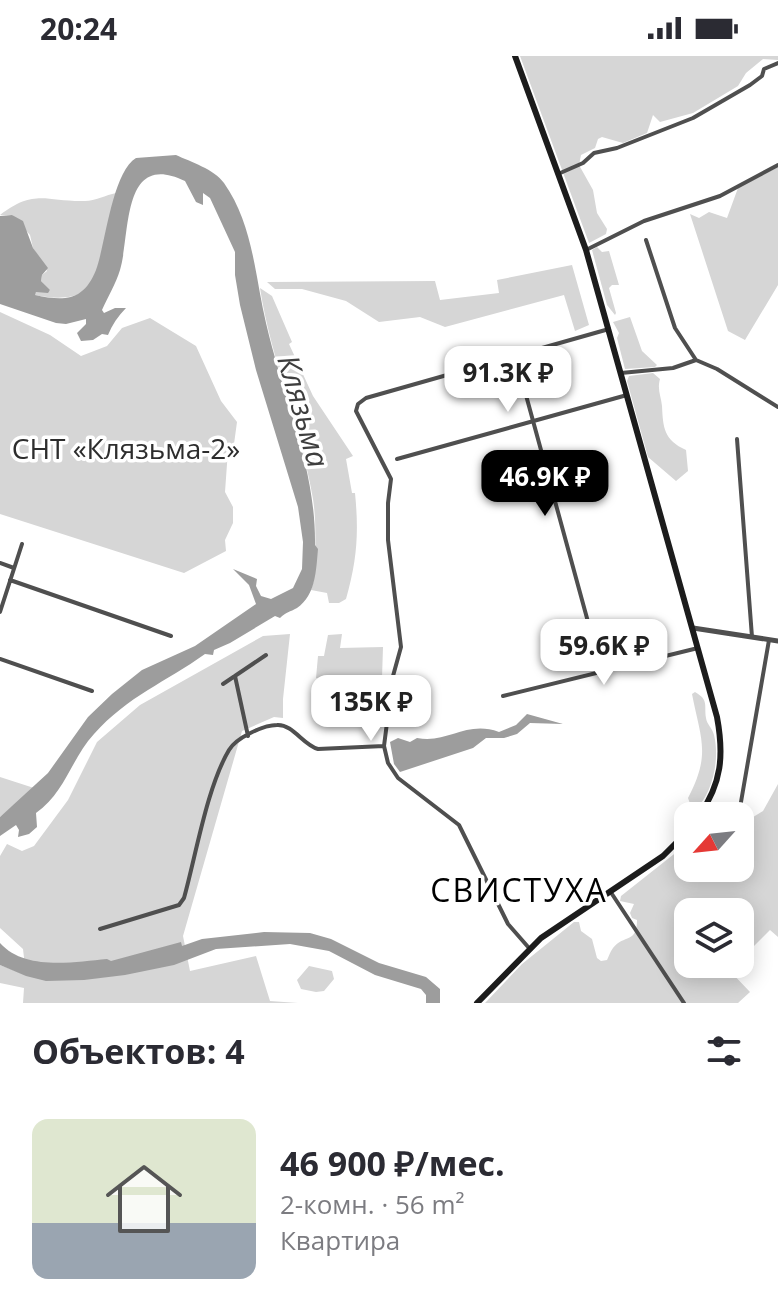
<!DOCTYPE html>
<html lang="ru">
<meta charset="utf-8">
<style>
body{margin:0;font-family:"Open Sans",sans-serif;background:#f2f2f3;color:#2b2b33;height:100vh;display:flex;flex-direction:column;font-size:30px;white-space:nowrap}
*{box-sizing:border-box;margin:0}
p{font-size:26px;color:#7c7c81}
.icon{flex:none;width:44px;height:44px;fill:none;stroke:currentColor;stroke-width:2;stroke-linecap:round;stroke-linejoin:round}
.map{position:relative;height:947px;overflow:hidden}
.details{display:flex;flex-direction:column;background:#fff;flex:1}
.details>*{flex:none}
.needle{width:52px;rotate:243deg}
.buttons{position:absolute;left:674px;top:746px;display:grid;gap:16px}
.buttons a{display:grid;place-items:center;width:80px;height:80px;border-radius:16px;background:#fff;box-shadow:0 4px 20px #0003;font-size:40px}
.price{position:absolute;translate:-50% -68px;padding:0 18px;border-radius:16px;background:#fff;color:#222;font-size:26px;line-height:52px;filter:drop-shadow(0 2px 4px #0008)}
.price::after{content:'';position:absolute;left:50%;top:48px;width:24px;height:18px;margin-left:-12px;background:inherit;clip-path:polygon(0 0,100% 0,50% 100%)}
.price.on{background:#000;color:#fff}
ul{padding:0;list-style:none}
li{display:flex;align-items:center;gap:24px;height:200px;padding:0 32px}
li span{display:grid;place-items:center;flex:none;width:224px;height:160px;border-radius:16px;color:#555}
li>.icon{margin-inline-start:auto}
span .icon{width:96px;height:96px;fill:#fffc;stroke-width:1}
li b{font-size:34px}
h2{display:flex;justify-content:space-between;align-items:center;height:96px;padding:0 32px;font-size:34px}
.status{display:flex;justify-content:space-between;align-items:center;height:56px;padding:0 40px;background:#fff;direction:ltr}
.status svg{height:22px;fill:currentColor}
.map>svg:first-child{display:block}
.green{fill:#d6d6d6}
.water{fill:#9d9d9d}
.lines{fill:none;stroke-linecap:round;stroke-linejoin:round}
.minor{stroke:#4f4f4f;stroke-width:4}
.tertiary{stroke:#4f4f4f;stroke-width:5}
.secondary{stroke:#1c1c1c;stroke-width:6}
.labels{text-anchor:middle;dominant-baseline:central;stroke-width:7;stroke-linejoin:round;paint-order:stroke}
.park-label{font-size:28px;fill:#2d2d2d;stroke:#fff}
.water-label{font-size:30px;font-style:italic;fill:#3e3e3e;stroke:#fff}
.quarter-label{font-size:32px;letter-spacing:2px;fill:#000;stroke:#fff}
</style>
<div class="status"><b>20:24</b><svg viewBox="0 0 49 12"><path d="M0 12V9h3v3zM5 12V6h3v6zM10 12V3h3v9zM15 12V0h3v12zM26 1h20v11H26zM47 4h2v5h-2z"/></svg></div>
<div class="map">
<svg width="778" height="947" viewBox="0 0 778 947">
<rect width="100%" height="100%" fill="#fff"/>
<path class="green" d="M520 0H778V4L763 3 746 17 738 30 693 57 660 66 653 59 647 77 623 87 602 81 598 83 595 92 581 99 579 109 593 134 597 157 607 173 606 178 589 187Z
M778 111V229L745 284 728 275 690 158 699 162 709 156 727 162 738 132Z
M116 137C111 158 101 225 83 236 70 244 49 242 34 239L36 236 50 235 41 225 42 219 47 215 33 192 30 179 12 159H0C35 132 46 146 85 145 95 145 106 139 116 137Z
M597 191 602 196 609 195 619 229H612L609 232 616 257 615 259 607 249 592 194Z
M572 209 589 269 575 275 564 239 445 271 420 261 379 266 346 245 302 233H275L267 226 435 225 440 244 499 237 497 224Z
M260 232 272 240 292 286 289 288 313 340 353 400 346 403 352 437H355C359 477 357 504 346 543L339 547H329L327 537 311 534 314 524C315 497 317 469 313 443 301 371 271 304 260 232Z
M0 256 50 279 81 300 107 290 122 272 150 262 196 290 221 345 237 366 234 388 228 394 225 436 233 451V467L225 484 226 495 184 517 0 458Z
M630 261 642 295 657 309 655 311 625 313 617 282 619 277 613 266Z
M653 317 660 323C657 334 661 340 662 350 663 372 664 384 686 394L688 415 676 425 648 401 627 325 629 320Z
M290 578 283 643V662L274 661 242 675 183 880 190 915 256 900 270 945 298 947H23L24 932 0 927V909L26 919 23 893 0 872V800L7 788 22 795 34 790 68 744 97 686 140 649 263 580Z
M342 578 340 592 383 591 382 622 327 626 316 622 318 600H324L328 579Z
M695 636C709 644 704 649 706 662 707 669 712 671 714 679 720 703 713 739 693 756L688 742C711 698 701 684 692 638Z
M0 721 34 732 0 761Z
M778 728V881L770 874 740 904V856H688V908H736L730 915 750 936 738 947H485L522 908 574 866H579L581 875 592 883 597 902 601 905 607 904C609 900 610 896 613 892 624 878 637 888 637 864L632 862 630 857 634 848 620 845 621 840 688 787V812H740V769L763 755Z
M309 910 332 915 334 923 324 935 316 936 301 933 297 924Z"/>
<path class="water" d="M176 99C191 106 214 113 224 127 253 168 255 220 266 267 283 341 316 411 315 489L318 493C316 514 316 539 297 552 290 556 286 556 280 562L275 560 230 587 214 594 213 599 205 598C166 626 128 640 94 678 71 703 65 737 36 757L37 771 29 778 18 781 19 774 16 769 0 780V761L48 717 88 661 112 638 142 614 195 590 256 548 249 529 233 513 257 523 256 530 261 540 271 543 293 532 302 513 303 486 298 451 256 314 240 249 235 219V196L210 142 203 137V149L196 146 185 125C121 94 131 177 120 214 116 227 108 241 102 254L104 257 115 252H126C118 260 112 269 108 279L102 278 93 284 81 285 77 277 86 268V263L66 268 56 267 0 248V160L12 159 23 165 33 192 48 212 42 219 41 225 50 234 48 237 36 236 35 239C66 246 84 244 96 214 106 186 112 117 136 102Z
M527 658 563 668 530 667 517 678 504 682H486L473 692 400 716 394 708 390 686 398 682 410 686 417 682C448 688 466 664 499 676L516 669Z
M264 876 310 877 331 883 379 907 426 921 440 933V947H426V939L421 933 375 919 329 895 290 888 216 893 174 909 125 919 84 924 46 925 26 920 0 909V887C25 915 73 906 107 903L111 905 181 886 182 890 202 883Z"/>
<g class="lines">
<path class="minor" d="M558 118 583 107 594 97 617 92 693 62 750 29 762 20 764 13 778 7
M646 184 675 272 696 304 717 313 778 351
M586 194 644 165 720 140 778 109
M515 299 602 617
M621 317 673 312 696 304
M737 383 752 581
M397 403 627 339
M0 507 14 512
M10 524 171 580
M0 556 22 488
M0 603 92 635
M235 620 248 680
M223 628 266 599
M503 640 698 592
M741 746 769 584
M610 835 684 947
M100 873 179 849 184 842C196 799 207 731 229 694 236 682 263 669 277 669 293 668 303 689 318 693L384 690
M529 892 508 868 459 769 398 722 388 707 384 690 393 620 401 591 388 484V447L391 423 356 355 358 348 366 342 609 273"/>
<path class="tertiary" d="M693 572 778 585"/>
<path class="secondary" d="M515 0 586 194 717 661C724 699 722 727 699 760
M477 947 541 882 663 800 688 775"/>
</g>
<g class="labels">
<g class="park-label">
<text x="126" y="392">СНТ «Клязьма-2»</text>
</g>
<g class="water-label">
<text transform="translate(304 355) rotate(74)">Клязьма</text>
</g>
<g class="quarter-label">
<text x="519" y="833">СВИСТУХА</text>
</g>
</g>
</svg>
<div class="buttons">
<a><svg class="needle" viewBox="-14 -14 28 28"><path d="M0-13l5 13h-10z" fill="#e53935"/><path d="M0 13l5-13h-10z" fill="#7c7c81"/></svg></a>
<a><svg class="icon" aria-label="layers" viewBox="0 0 24 24"><path d="M12 4l9 5-9 5-9-5zM3 14l9 5 9-5"/></svg></a>
</div>
<b class="price" style="left:508px;top:358px">91.3K ₽</b>
<b class="price on" style="left:545px;top:462px">46.9K ₽</b>
<b class="price" style="left:604px;top:631px">59.6K ₽</b>
<b class="price" style="left:371px;top:687px">135K ₽</b>
</div>
<section class="details">
<h2>Объектов: 4<svg class="icon" aria-label="filters" viewBox="0 0 24 24"><path d="M4 7h16M4 17h16"/><circle cx="9" cy="7" r="2"/><circle cx="15" cy="17" r="2"/></svg></h2>
<ul>
<li><span style="background:linear-gradient(#dfe7d0 65%,#9aa5b1 0)"><svg class="icon" aria-label="home" viewBox="0 0 24 24"><path d="M3 11l9-7 9 7M6 9v11h12V9"/></svg></span><div><b>46 900 ₽/мес.</b><p>2-комн. · 56 m²</p><p>Квартира</p></div></li>
</ul>
</section>
